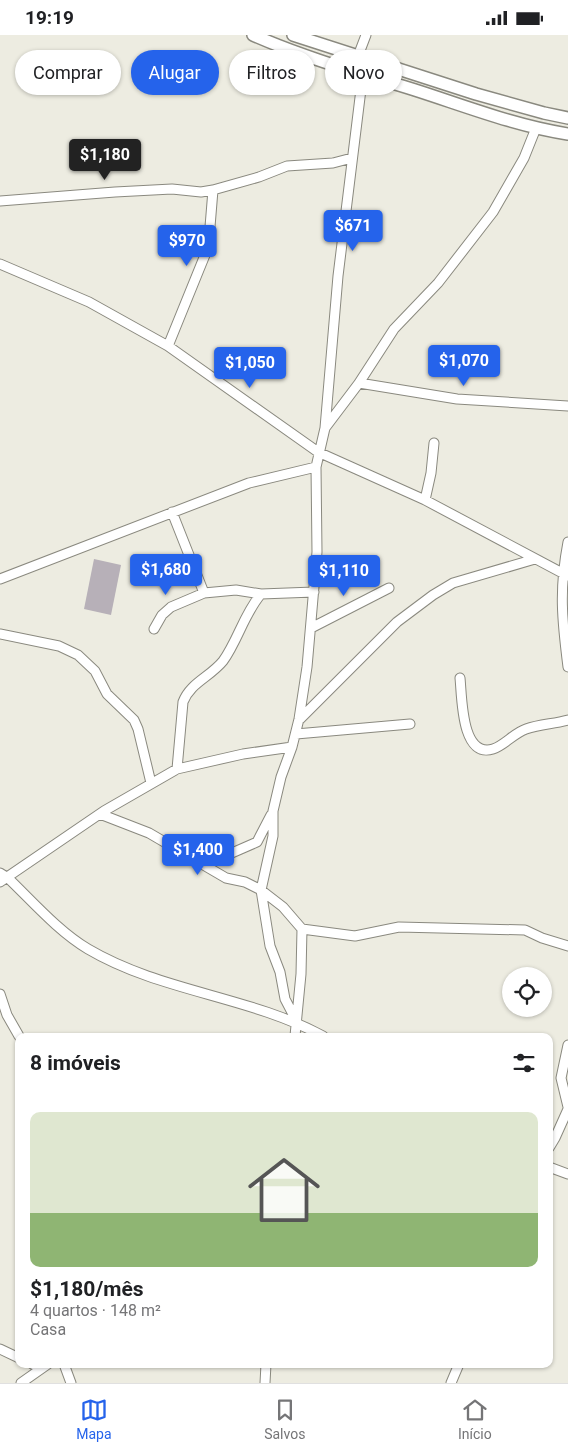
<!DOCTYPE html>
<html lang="pt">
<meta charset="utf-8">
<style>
body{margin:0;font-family:Roboto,sans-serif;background:#f6f6f6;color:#202124;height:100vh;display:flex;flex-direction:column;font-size:19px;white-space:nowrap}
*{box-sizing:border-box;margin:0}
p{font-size:16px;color:#757577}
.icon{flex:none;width:28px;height:28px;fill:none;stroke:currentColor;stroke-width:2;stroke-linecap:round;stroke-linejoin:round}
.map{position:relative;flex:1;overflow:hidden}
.details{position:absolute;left:15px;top:998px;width:538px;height:335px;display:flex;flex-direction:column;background:#fff;border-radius:10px;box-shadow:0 1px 4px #0004}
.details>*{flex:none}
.banner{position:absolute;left:15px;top:15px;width:539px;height:45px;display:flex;gap:10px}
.buttons{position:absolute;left:502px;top:932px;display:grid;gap:10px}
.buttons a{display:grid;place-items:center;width:50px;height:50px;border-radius:50%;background:#fff;box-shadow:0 1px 4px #0004;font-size:25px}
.price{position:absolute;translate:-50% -42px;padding:0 11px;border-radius:5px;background:#2563eb;color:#fff;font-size:16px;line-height:32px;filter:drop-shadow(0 1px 2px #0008)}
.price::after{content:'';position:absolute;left:50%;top:30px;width:15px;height:11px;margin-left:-8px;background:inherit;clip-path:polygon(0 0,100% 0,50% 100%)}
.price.on{background:#222;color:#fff}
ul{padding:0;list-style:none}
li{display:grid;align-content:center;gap:10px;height:265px;padding:0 15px}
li+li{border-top:1px solid #e0e0e0}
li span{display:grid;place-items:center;height:155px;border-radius:10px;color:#555}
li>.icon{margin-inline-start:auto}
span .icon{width:90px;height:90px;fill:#fffc;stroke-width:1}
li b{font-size:21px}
h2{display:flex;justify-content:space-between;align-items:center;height:60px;padding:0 15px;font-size:21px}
.chip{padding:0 18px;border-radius:22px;background:#fff;box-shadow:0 1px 4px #0004;font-size:18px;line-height:45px}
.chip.on{background:#2563eb;color:#fff}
.status{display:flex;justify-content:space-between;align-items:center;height:35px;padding:0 25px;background:#fff;direction:ltr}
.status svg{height:14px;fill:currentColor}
.tabs{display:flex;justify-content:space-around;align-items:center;height:70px;border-top:1px solid #e0e0e0;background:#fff;font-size:14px;color:#757577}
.tabs a{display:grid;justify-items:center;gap:2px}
.tabs .on{color:#2563eb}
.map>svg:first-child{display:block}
.building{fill:#b7b0b8}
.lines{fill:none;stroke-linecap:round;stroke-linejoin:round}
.minor-casing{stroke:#8a897f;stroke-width:11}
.tertiary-casing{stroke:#8a897f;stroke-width:14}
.minor{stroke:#fff;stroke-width:9}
.tertiary{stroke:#fff;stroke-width:11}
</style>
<div class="status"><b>19:19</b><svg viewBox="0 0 49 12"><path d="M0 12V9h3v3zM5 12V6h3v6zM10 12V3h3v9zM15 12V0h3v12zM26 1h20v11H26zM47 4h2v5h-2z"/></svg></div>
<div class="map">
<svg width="568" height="1348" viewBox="0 0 568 1348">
<rect width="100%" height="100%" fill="#edece1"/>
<path class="building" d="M94 524 121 530 111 580 84 574Z"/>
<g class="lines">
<defs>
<path id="minor" d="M358 21 366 0
M0 166 115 157 172 154 201 157 213 155 259 142 287 131 333 128 352 123
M0 229 89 267 168 311 318 417 425 465 568 541
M168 311 205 220 209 204 213 155
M359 348 457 364 568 371
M325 393 359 348 394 294 438 248 493 177 524 123 536 93
M425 465 431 438 434 408
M172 477 204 558
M568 507C559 554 562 585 568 632
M0 544 249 448 316 432
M311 593 389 553
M154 594 162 580 171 572 204 558 236 555 261 559
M0 599 59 611 78 620 95 636 107 659 134 685 138 694 151 748
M460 643C462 661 461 724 493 714 505 710 514 698 526 694 540 689 554 689 568 685
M300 684 397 587 433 560 453 548 535 524
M296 699 410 689
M177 734 183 667C190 648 210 642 223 626 238 605 244 579 261 559L314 557
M100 779 149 798 226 843 245 847 261 855 283 872 302 894 355 901 399 892 525 895 542 903 568 911
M194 823 225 821 257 807 271 780
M0 838 8 843C32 866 59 897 88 914 161 957 249 961 323 1001
M0 847 104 776 177 734 243 719 292 712
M0 959 7 980 19 1001
M297 987 285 964 280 937 270 911 261 855 273 801V776L281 742 292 712 299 684 307 632 317 517 316 432 325 393 338 241 363 38
M295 1001 301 939 302 894
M568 1010 561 1043 568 1072
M549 1113 555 1103 568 1074
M549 1132 568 1139
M0 1314 19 1323
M32 1329 41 1333
M64 1329 71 1348
M21 1348 48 1329
M265 1348 266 1329
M451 1348 459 1329"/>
<path id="tertiary" d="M253 0C305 23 360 38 415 55 465 71 516 91 568 99
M293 0 476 59 544 78 568 83"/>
</defs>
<use href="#minor" class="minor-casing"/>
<use href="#tertiary" class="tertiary-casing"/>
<use href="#minor" class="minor"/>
<use href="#tertiary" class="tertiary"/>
</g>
</svg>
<div class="buttons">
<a><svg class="icon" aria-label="locate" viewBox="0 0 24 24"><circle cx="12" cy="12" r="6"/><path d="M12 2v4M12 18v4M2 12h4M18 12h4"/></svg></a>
</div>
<b class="price on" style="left:105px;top:146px">$1,180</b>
<b class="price" style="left:353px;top:217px">$671</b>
<b class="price" style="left:187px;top:232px">$970</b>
<b class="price" style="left:464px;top:352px">$1,070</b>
<b class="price" style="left:250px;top:354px">$1,050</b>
<b class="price" style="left:166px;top:561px">$1,680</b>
<b class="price" style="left:344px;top:562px">$1,110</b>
<b class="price" style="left:198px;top:841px">$1,400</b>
<div class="banner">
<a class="chip">Comprar</a>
<a class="chip on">Alugar</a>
<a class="chip">Filtros</a>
<a class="chip">Novo</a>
</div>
<section class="details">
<h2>8 imóveis<svg class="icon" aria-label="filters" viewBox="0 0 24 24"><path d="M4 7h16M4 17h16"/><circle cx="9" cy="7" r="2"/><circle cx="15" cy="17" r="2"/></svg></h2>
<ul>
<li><span style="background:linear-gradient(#dfe7d0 65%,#8fb573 0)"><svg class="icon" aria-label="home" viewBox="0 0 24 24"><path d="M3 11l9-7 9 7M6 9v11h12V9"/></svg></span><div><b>$1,180/mês</b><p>4 quartos · 148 m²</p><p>Casa</p></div></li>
</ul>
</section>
</div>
<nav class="tabs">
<a class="on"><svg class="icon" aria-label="map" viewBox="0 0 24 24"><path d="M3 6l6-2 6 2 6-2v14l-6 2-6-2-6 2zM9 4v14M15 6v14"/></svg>Mapa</a>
<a><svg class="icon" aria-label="saved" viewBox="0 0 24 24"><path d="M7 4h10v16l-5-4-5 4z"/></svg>Salvos</a>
<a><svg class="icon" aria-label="home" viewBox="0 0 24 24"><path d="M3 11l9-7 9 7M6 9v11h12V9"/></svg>Início</a>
</nav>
